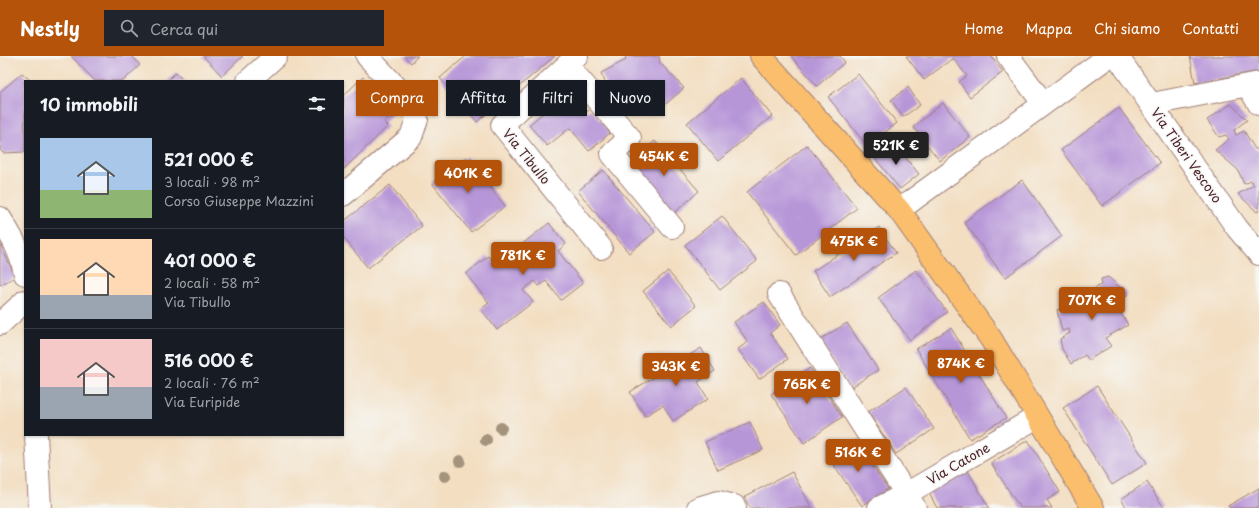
<!DOCTYPE html>
<html lang="it">
<meta charset="utf-8">
<style>
body{margin:0;font-family:"Playpen Sans",sans-serif;background:#20242c;color:#f1f3f6;height:100vh;display:flex;flex-direction:column;font-size:15px;white-space:nowrap}
*{box-sizing:border-box;margin:0}
p{font-size:13px;color:#9ea1a6}
.icon{flex:none;width:22px;height:22px;fill:none;stroke:currentColor;stroke-width:2;stroke-linecap:round;stroke-linejoin:round}
.map{position:relative;flex:1;overflow:hidden}
.panel{position:absolute;left:24px;top:24px;width:320px;height:356px;display:flex;flex-direction:column;background:#171b24;border-radius:0px;box-shadow:0 1px 3px #0004}
.panel>*{flex:none}
.top-card{position:absolute;left:356px;top:24px;width:380px;height:36px;display:flex;gap:8px}
.price{position:absolute;translate:-50% -34px;padding:0 9px;border-radius:4px;background:#b45309;color:#fff;font-size:13px;line-height:26px;filter:drop-shadow(0 1px 2px #0008)}
.price::after{content:'';position:absolute;left:50%;top:24px;width:12px;height:9px;margin-left:-6px;background:inherit;clip-path:polygon(0 0,100% 0,50% 100%)}
.price.active{background:#222;color:#fff}
ul{padding:0;list-style:none}
li{display:flex;align-items:center;gap:12px;height:100px;padding:0 16px}
li+li{border-top:1px solid #363941}
li span{display:grid;place-items:center;flex:none;width:112px;height:80px;border-radius:0px;color:#555}
li>.icon{margin-inline-start:auto}
span .icon{width:48px;height:48px;fill:#fffc;stroke-width:1}
li b{font-size:17px}
h2{display:flex;justify-content:space-between;align-items:center;height:48px;padding:0 16px;font-size:17px}
.tag{padding:0 14px;border-radius:0px;background:#171b24;box-shadow:0 1px 3px #0004;font-size:14px;line-height:36px}
.tag.active{background:#b45309;color:#fff}
header{display:flex;align-items:center;gap:24px;box-sizing:border-box;height:56px;padding:0 20px;background:#b45309;color:#fff}
header strong{font-size:19px}
nav{display:flex;gap:22px;margin-inline-start:auto;font-size:14px}
.search{width:280px;height:36px;background:#20242c;display:flex;align-items:center;gap:10px;box-sizing:border-box;padding:0 14px;border-radius:0px;color:#9ea1a6;font-size:15px}
.map>svg:first-child{display:block}
.building{fill:#b796d8}
.lines{fill:none;stroke-linecap:round;stroke-linejoin:round}
.minor-casing{stroke:#9e7e76;stroke-width:24}
.major-casing{stroke:#9e7e76;stroke-width:24}
.minor{stroke:#fff;stroke-width:22}
.major{stroke:#fabe6d;stroke-width:22}
.tree{fill:#a4937d}
.labels{text-anchor:middle;dominant-baseline:central;stroke-width:3;stroke-linejoin:round;paint-order:stroke}
.street-label{font-size:13px;fill:#4a1f2b;stroke:#f6f6f2}
</style>
<header>
<strong>Nestly</strong>
<div class="search"><svg class="icon" aria-label="search" viewBox="0 0 24 24"><circle cx="10" cy="10" r="6"/><path d="M15 15l6 6"/></svg>Cerca qui</div>
<nav><a>Home</a><a>Mappa</a><a>Chi siamo</a><a>Contatti</a></nav>
</header>
<div class="map">
<svg width="1259" height="452" viewBox="0 0 1259 452">
<rect width="100%" height="100%" fill="#f6f6f2"/>
<filter id="ink" filterUnits="userSpaceOnUse"><feTurbulence type="fractalNoise" baseFrequency=".025" numOctaves="2"/><feDisplacementMap in="SourceGraphic" scale="8" xChannelSelector="R" yChannelSelector="G"/><feConvolveMatrix kernelMatrix="1 2 1 2 8 2 1 2 1" color-interpolation-filters="sRGB"/></filter>
<filter id="wash" filterUnits="userSpaceOnUse"><feTurbulence type="fractalNoise" baseFrequency=".012" numOctaves="4" result="noise"/><feDisplacementMap in="SourceGraphic" scale="16" xChannelSelector="R" yChannelSelector="G"/><feGaussianBlur stdDeviation="0.9" result="paint"/><feColorMatrix in="noise" values="0 0 0 0 0 0 0 0 0 0 0 0 0 0 0 0 0 1.4 0 .05"/><feComposite in="paint" operator="in"/></filter>
<g filter="url(#wash)">
<rect width="100%" height="100%" fill="#f3dec1"/>
<g id="blocks">
<path class="building" d="M71 0H132L140 9 123 25H95Z
M203 0H243L222 20Z
M404 0H418L411 7Z
M466 0H555L477 66 440 22Z
M625 0H659L660 7 684 32 658 55 638 32 614 45 601 17 626 4Z
M791 0H840L845 6 817 30Z
M906 0H991L1003 16 970 41 959 26 967 20 953 2 924 24Z
M1190 0H1259V15L1195 27Z
M176 16 185 25H167Z
M22 17 31 25H25V96L3 97 0 94V36Z
M858 18 897 67 867 90 828 41Z
M363 21 395 55 384 66 388 70 343 114V40Z
M741 22 772 60 718 105 687 67Z
M568 26 579 39 574 42 586 56 591 53 610 77 589 95 570 72 547 90 529 69 551 50 546 44Z
M908 31 920 49 903 61 891 44Z
M943 47 970 81 940 105 913 71Z
M1231 48 1247 64 1234 74 1236 79 1244 75 1255 93H1257L1259 95V155L1257 156 1238 138 1254 129 1251 125 1244 128 1238 114 1215 94 1229 83 1226 79 1219 81 1207 64Z
M1119 52 1160 107 1102 150 1061 94Z
M655 85 699 135 673 158 629 107Z
M893 86 919 118 900 133 874 101Z
M807 89 857 152 796 199 747 136Z
M466 101 505 150 471 176 432 127Z
M603 114 655 176 629 197 578 135Z
M1022 124 1062 180 1005 222 964 166Z
M390 129 422 170 368 212 343 181V166Z
M722 160 757 205 720 234 685 189Z
M549 167 566 188 558 195 583 227 561 244 546 225 539 230 535 225 523 234 533 246 497 274 481 253 489 247 466 218 488 200 496 209Z
M879 171 896 197 830 241 813 215Z
M0 187 15 221 0 229Z
M916 214 947 256 910 284 878 242Z
M668 215 696 250 671 270 643 235Z
M1108 221 1128 238 1116 249 1128 269 1105 282 1111 290 1089 304 1085 299 1071 308 1062 293 1060 283 1070 277 1069 273 1062 275 1057 254 1082 245 1083 240 1102 228 1101 223Z
M764 246 780 269 770 277 788 303 759 323 738 293 748 286 734 266Z
M847 267 878 314 850 332 819 284Z
M951 272 1006 362 970 383 916 293Z
M701 292 715 315 698 326 708 343 673 365 663 349 645 360 630 336Z
M810 312 842 361 804 387 771 338Z
M1097 330 1147 407 1112 429 1063 352Z
M906 331 934 373 896 398 868 356Z
M750 366 763 394 718 414 705 386Z
M855 384 888 433 862 450 829 402Z
M1028 384 1060 436 1047 444 1052 452H1020L991 407Z
M968 415 989 452H937L929 437Z
M792 416 812 452H750L744 441Z
M1147 426 1164 452H1127L1121 443Z
M1259 432V452H1230L1228 450Z"/>
</g>
</g>
<g filter="url(#ink)">
<use href="#blocks" fill-opacity="0" stroke="#9e7e76" stroke-width="1"/>
<g class="lines">
<defs>
<path id="minor" d="M577 0 502 69 601 192
M1008 0 1043 47
M1117 0 1237 172 1259 198
M567 9 630 82 612 98 672 171
M248 25 276 0
M1248 30 1259 48
M1152 48 1259 27
M343 139 411 81 417 63 412 48 367 0
M899 154 1109 0
M0 162C12 181 21 196 25 218
M779 238 915 452
M0 268 25 245
M36 379 40 452
M698 452 718 446 734 450 735 452
M879 452 906 438 1037 361"/>
<path id="major" d="M761 0 899 154 991 283 1093 452"/>
</defs>
<use href="#minor" class="minor-casing"/>
<use href="#major" class="major-casing"/>
<use href="#minor" class="minor"/>
<use href="#major" class="major"/>
</g>
<g class="tree">
<circle cx="501" cy="372" r="6"/>
<circle cx="486" cy="384" r="6"/>
<circle cx="460" cy="405" r="6"/>
<circle cx="445" cy="420" r="6"/>
</g>
</g>
<g class="labels">
<g class="street-label">
<text transform="translate(1187 99) rotate(55)">Via Tiberi Vescovo</text>
<text transform="translate(527 100) rotate(51)">Via Tibullo</text>
<text transform="translate(958 407) rotate(-30)">Via Catone</text>
</g>
</g>
</svg>
<b class="price active" style="left:896px;top:110px">521K €</b>
<b class="price" style="left:664px;top:121px">454K €</b>
<b class="price" style="left:468px;top:138px">401K €</b>
<b class="price" style="left:854px;top:206px">475K €</b>
<b class="price" style="left:523px;top:220px">781K €</b>
<b class="price" style="left:1092px;top:265px">707K €</b>
<b class="price" style="left:961px;top:328px">874K €</b>
<b class="price" style="left:676px;top:331px">343K €</b>
<b class="price" style="left:807px;top:349px">765K €</b>
<b class="price" style="left:858px;top:417px">516K €</b>
<div class="top-card">
<a class="tag active">Compra</a>
<a class="tag">Affitta</a>
<a class="tag">Filtri</a>
<a class="tag">Nuovo</a>
</div>
<section class="panel">
<h2>10 immobili<svg class="icon" aria-label="filters" viewBox="0 0 24 24"><path d="M4 7h16M4 17h16"/><circle cx="9" cy="7" r="2"/><circle cx="15" cy="17" r="2"/></svg></h2>
<ul>
<li><span style="background:linear-gradient(#a9c7e8 65%,#8fb573 0)"><svg class="icon" aria-label="home" viewBox="0 0 24 24"><path d="M3 11l9-7 9 7M6 9v11h12V9"/></svg></span><div><b>521 000 €</b><p>3 locali · 98 m²</p><p>Corso Giuseppe Mazzini</p></div></li>
<li><span style="background:linear-gradient(#ffd9b3 70%,#9aa5b1 0)"><svg class="icon" aria-label="home" viewBox="0 0 24 24"><path d="M3 11l9-7 9 7M6 9v11h12V9"/></svg></span><div><b>401 000 €</b><p>2 locali · 58 m²</p><p>Via Tibullo</p></div></li>
<li><span style="background:linear-gradient(#f6c9c9 60%,#9aa5b1 0)"><svg class="icon" aria-label="home" viewBox="0 0 24 24"><path d="M3 11l9-7 9 7M6 9v11h12V9"/></svg></span><div><b>516 000 €</b><p>2 locali · 76 m²</p><p>Via Euripide</p></div></li>
</ul>
</section>
</div>
